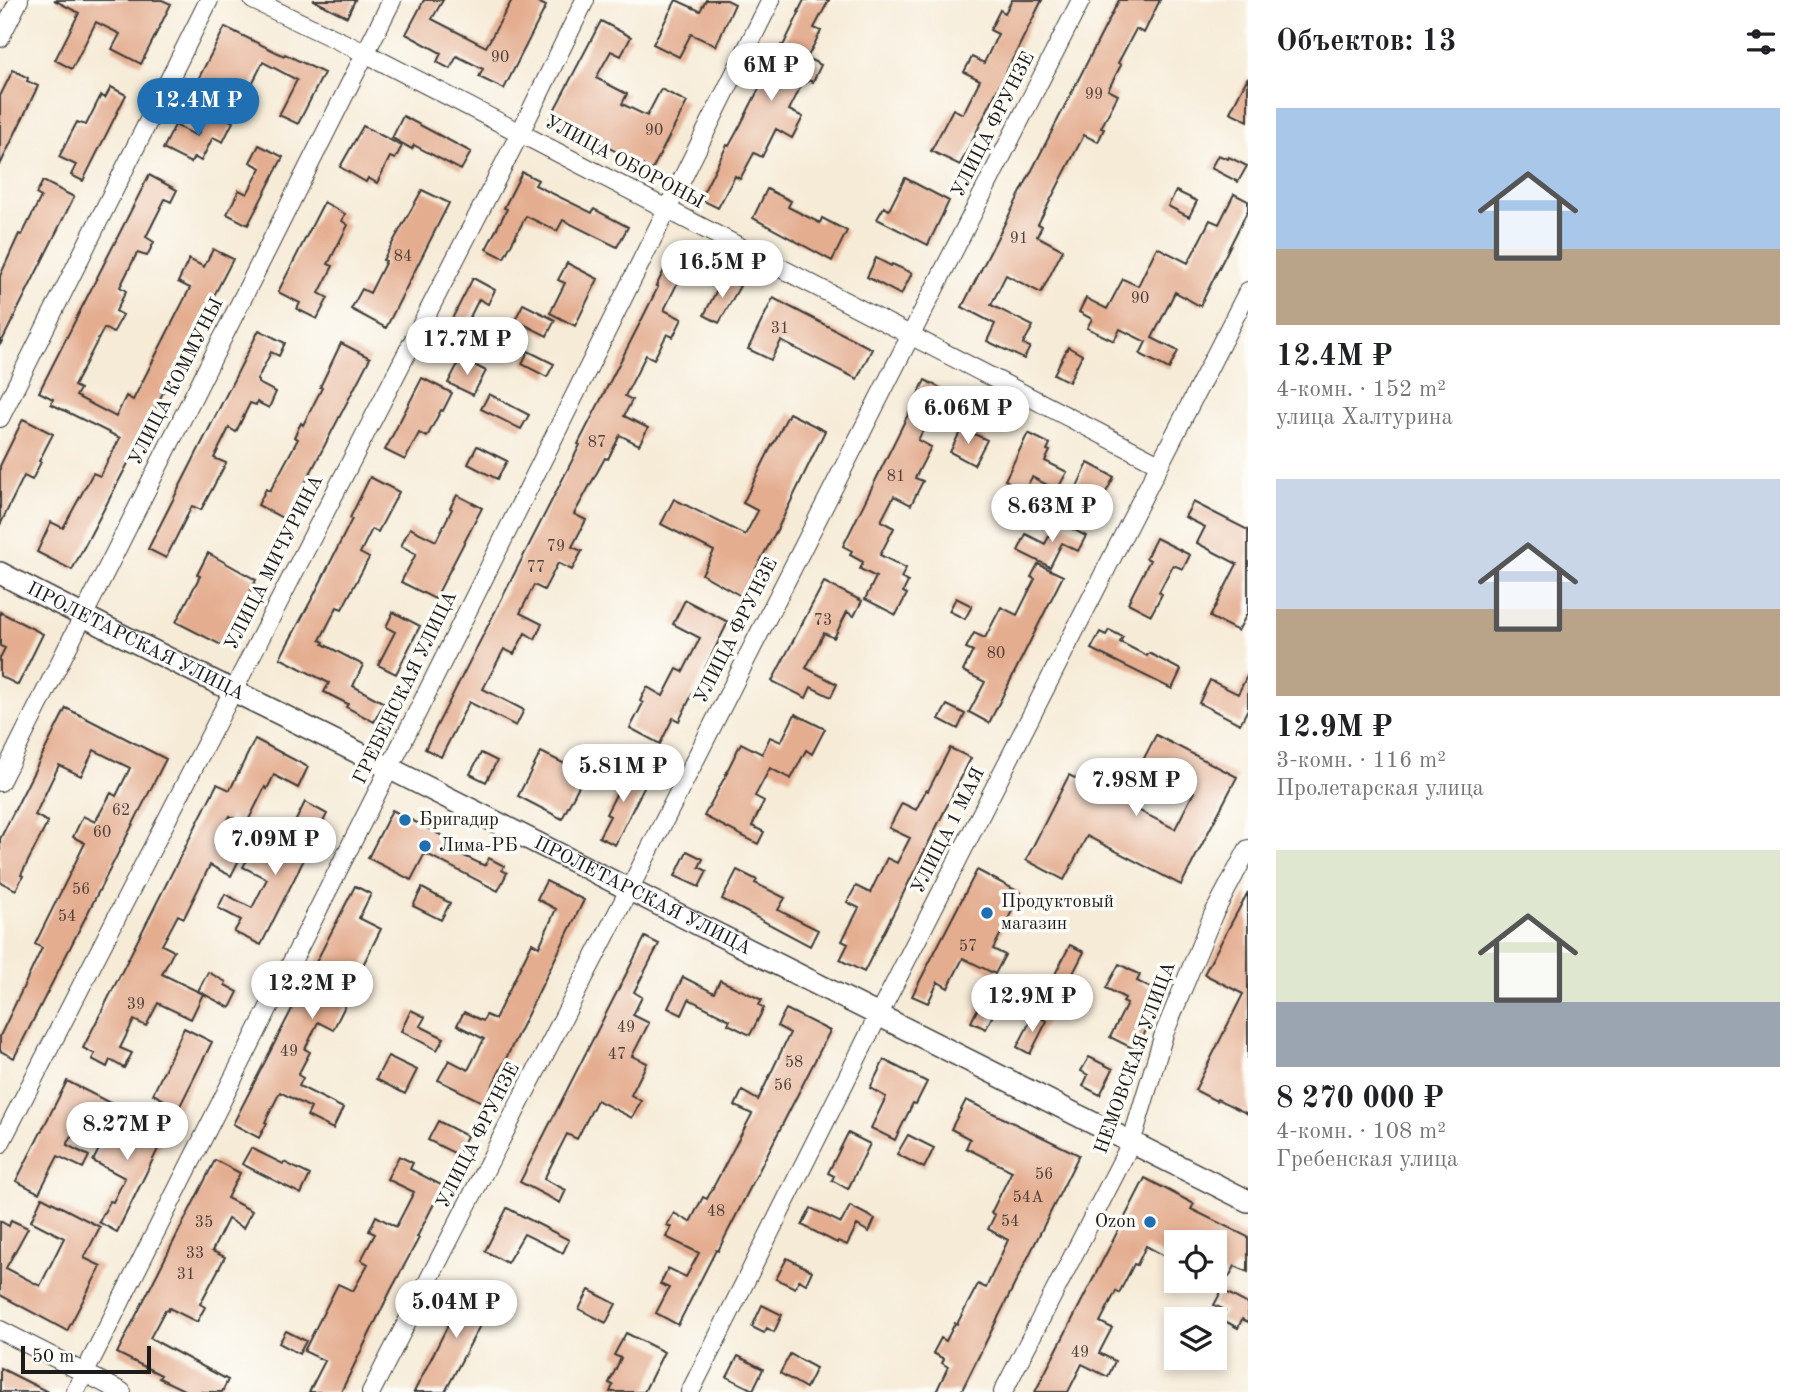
<!DOCTYPE html>
<html lang="ru">
<meta charset="utf-8">
<style>
body{margin:0;font-family:"Old Standard TT",serif;background:#f6f6f6;color:#202124;height:100vh;display:flex;flex-direction:column;font-size:26px;white-space:nowrap}
*{box-sizing:border-box;margin:0}
p{font-size:23px;color:#757577}
.icon{flex:none;width:38px;height:38px;fill:none;stroke:currentColor;stroke-width:2;stroke-linecap:round;stroke-linejoin:round}
.map{position:relative;flex:1;overflow:hidden}
.details{display:flex;flex-direction:column;background:#fff;width:560px}
.details>*{flex:none}
.buttons{position:absolute;left:1164px;top:1230px;display:grid;gap:14px}
.buttons a{display:grid;place-items:center;width:63px;height:63px;border-radius:0px;background:#fff;box-shadow:0 4px 10px #0003;font-size:35px}
.scale{position:absolute;left:21px;bottom:18px;width:130px;box-sizing:border-box;padding-left:7px;border:4px solid #1c1c1c;border-top:0;font-size:19px;line-height:24px;white-space:nowrap;color:#1c1c1c;-webkit-text-stroke:5px #fdfcf7;paint-order:stroke}
.price{position:absolute;translate:-50% -60px;padding:0 16px;border-radius:24px;background:#fff;color:#222;font-size:23px;line-height:46px;filter:drop-shadow(0 2px 4px #0008)}
.price::after{content:'';position:absolute;left:50%;top:42px;width:21px;height:16px;margin-left:-10px;background:inherit;clip-path:polygon(0 0,100% 0,50% 100%)}
.price.active{background:#1f6fb2;color:#fff}
ul{padding:0;list-style:none}
li{display:grid;align-content:center;gap:14px;height:371px;padding:0 28px}
li span{display:grid;place-items:center;height:217px;border-radius:0px;color:#555}
li>.icon{margin-inline-start:auto}
span .icon{width:126px;height:126px;fill:#fffc;stroke-width:1}
li b{font-size:30px}
h2{display:flex;justify-content:space-between;align-items:center;height:84px;padding:0 28px;font-size:30px}
main{display:flex;flex:1;min-height:0}
.map>svg:first-child{display:block}
.building{fill:#e4ad90}
.lines{fill:none;stroke-linecap:round;stroke-linejoin:round}
.minor-casing{stroke:#3d3b38;stroke-width:20}
.major-casing{stroke:#3d3b38;stroke-width:24}
.minor{stroke:#fff;stroke-width:18}
.major{stroke:#fff;stroke-width:21}
.poi-dot{fill:#1f6fb2;stroke:#fdfcf7;stroke-width:2.5}
.labels{text-anchor:middle;dominant-baseline:central;stroke-width:7;stroke-linejoin:round;paint-order:stroke}
.number-label{font-size:16px;fill:#4e4039}
.street-label{font-size:19px;fill:#1c1c1c;stroke:#fdfcf7}
.poi-label{font-size:19px;fill:#1c1c1c;stroke:#fdfcf7;text-anchor:start}
</style>
<main>
<div class="map">
<svg width="1248" height="1392" viewBox="0 0 1248 1392">
<rect width="100%" height="100%" fill="#fdfcf7"/>
<filter id="ink" filterUnits="userSpaceOnUse"><feTurbulence type="fractalNoise" baseFrequency=".0143" numOctaves="2"/><feDisplacementMap in="SourceGraphic" scale="14" xChannelSelector="R" yChannelSelector="G"/><feConvolveMatrix kernelMatrix="1 2 1 2 8 2 1 2 1" color-interpolation-filters="sRGB"/></filter>
<filter id="wash" filterUnits="userSpaceOnUse"><feTurbulence type="fractalNoise" baseFrequency=".00686" numOctaves="4" result="noise"/><feDisplacementMap in="SourceGraphic" scale="28" xChannelSelector="R" yChannelSelector="G"/><feGaussianBlur stdDeviation="1.57" result="paint"/><feColorMatrix in="noise" values="0 0 0 0 0 0 0 0 0 0 0 0 0 0 0 0 0 1.4 0 .05"/><feComposite in="paint" operator="in"/></filter>
<g filter="url(#wash)">
<rect width="100%" height="100%" fill="#f6ebd7"/>
<g id="blocks">
<path class="building" d="M54 0H162L171 4 141 64 112 49 120 34 96 22 72 69 55 60 79 13Z
M313 0H355L347 17Z
M424 0H443L432 19 486 47 512 0H534L546 6 504 89 479 77 483 69 457 56 450 69 437 62 441 53 406 34Z
M676 0 700 11 706 0H727L735 4 716 46 691 34 679 57 653 44Z
M804 0H829L814 28 821 31 807 58 821 65 813 82 808 80 806 83 803 82 789 110 803 117 792 138 776 129 762 157 754 153 740 179 735 176 718 208 700 199 727 145 729 146 741 124 781 45 783 46 799 13 798 12Z
M1012 0H1042L960 165 931 151 953 109 963 114 980 80 964 72 972 57 984 63 998 34 990 30 1000 10 1005 13Z
M1119 0H1160L1144 33 1136 29 1118 63 1121 65 1108 90 1118 95 1101 128 1104 129 1098 142 1084 135 1038 224 1042 226 1037 236 1063 250 1041 293 1006 275 991 305 1033 326 1023 344 1030 347 1024 359 987 341 995 324 962 307Z
M601 21 631 37 621 56 611 51 596 78 627 94 622 104 647 116 661 89 687 102 652 170 584 135 583 137 549 120Z
M225 27 284 56 285 54 324 73 298 124 279 115 297 80 263 62 245 98 230 90 221 109 191 93Z
M13 70 28 78 27 81 38 86 0 165V96Z
M1248 77V121L1230 112Z
M111 87 126 95 83 181 71 175 76 165 59 157 77 122 86 125 101 95 105 98Z
M210 110 233 122 223 142 213 137 201 161 194 157 191 163 163 149 175 125 197 136Z
M403 116 471 152 461 170 414 145 412 149 392 138Z
M363 126 402 146 395 159 390 157 377 183 368 178 366 182 340 167Z
M259 145 283 157 248 225 227 214 239 190 247 194 261 168 250 162Z
M1218 155 1228 159 1229 157 1247 166 1238 182 1211 168Z
M522 172 538 180 535 185 592 213 594 209 628 227 617 247 563 220 557 231 526 216 504 258 486 249 507 209 504 208Z
M149 175 177 190 171 202 165 199 146 237 154 242 147 256 137 253 120 287 126 291 116 311 123 315 113 333 104 328 74 386 80 389 76 396 116 417 126 396 133 400 190 288 178 282 189 259 204 267 213 249 233 259 175 371H173L145 431 72 570 37 552 51 522 63 528 93 473 100 476 120 438 51 404 53 399 39 392Z
M905 178 949 201 928 245 877 219 884 207 889 210Z
M43 181 74 197 0 345V276L19 234 22 235 41 197 36 194Z
M767 189 791 201 788 207 820 223 822 218 847 231 832 261 753 218Z
M422 190 449 203 386 328 351 309 362 289 370 293 386 261 383 260Z
M1176 191 1197 201 1189 217 1168 206Z
M1234 194 1248 201V210L1200 306 1175 292 1152 338 1178 351 1169 369 1140 354 1146 342 1120 329 1114 341 1087 328 1092 319 1079 312 1086 298 1107 309 1123 279 1138 286 1157 247 1188 263 1210 220 1219 224Z
M324 202 345 214 342 221 348 225 328 264 333 266 319 293 328 298 317 319 297 309 300 303 278 292Z
M674 251 690 258 664 310 682 319 673 337 667 334 654 359 646 355 625 396 632 400 624 416 648 428 639 445 620 435 608 459 605 458 574 514 586 520 572 547 582 551 572 570 558 563 544 590 534 585 520 613 542 624 535 639 525 633 514 654 504 649 483 689 524 710 516 726 469 702 441 757 425 749 580 445 578 444 641 321 658 287 656 286Z
M876 258 891 266 892 264 912 273 901 295 867 277Z
M567 263 598 279 575 326 550 313 565 283 558 280Z
M473 278 495 290 488 304 479 299 462 333 471 338 463 353 440 342Z
M723 278 740 286 719 323 704 315Z
M773 298 872 349 857 379 781 341 771 360 748 349Z
M523 304 555 320 547 336 515 320Z
M259 330 285 343 279 356 271 352 257 380 258 381V383L276 392 269 408 257 402 256 405 250 403 236 432 229 428 214 458 226 463 201 510 192 506 166 558 148 549Z
M341 343 370 358 286 520 258 505 266 489 270 491 298 439 294 437 301 423 303 425 322 388 320 387Z
M1068 347 1082 355 1069 382 1054 374Z
M528 351 554 364 547 377 522 364Z
M461 358 486 371 473 395 448 383Z
M422 378 452 393 443 411 441 410 427 437 419 433 405 460 385 450Z
M925 380 944 390 918 440 931 447 915 478 923 481 911 505 894 496 881 521 894 528 880 555 906 568 901 578 908 582 903 592 907 594 896 615 865 599 876 577 860 569 863 562 850 555 852 551 843 546Z
M489 394 529 415 521 429 481 409Z
M789 413 825 431 778 528 741 596 702 574 714 551 661 524 674 499 745 535 758 511 743 503 773 443H774Z
M23 419 53 434 39 461 41 462 32 480 24 476 0 525V466Z
M962 428 987 440 974 465 950 452Z
M1028 433 1050 444 1047 450 1050 451 1045 461 1067 472 1057 490 1032 477 1025 490 1005 480Z
M477 446 507 461 497 479 468 464Z
M1088 463 1114 477 1101 502 1076 489Z
M370 477 399 492 378 532 372 529 360 553 369 558 342 609 337 607 320 640 324 642 323 644 363 665 353 686 384 703 374 722 346 707 348 704 324 692 329 683 280 658 314 595 352 519 350 518Z
M457 495 482 508 435 599 401 582 416 554 401 546 410 528 436 541 452 509 450 508Z
M1193 502 1248 530V612L1238 631 1210 617 1237 564 1197 543 1205 527 1185 517Z
M1056 523 1064 527 1065 525 1086 536 1078 551 1062 543 1050 567 1018 551 1026 534 1045 544Z
M1156 538 1190 555 1183 569 1173 565 1159 592 1162 594 1151 615 1128 603 1150 560 1146 558Z
M208 553 256 580 223 646 176 622 200 576 197 575Z
M1038 564 1063 576 989 723 969 712 985 682 963 671 973 651 966 648 974 633 985 638 1001 607 1017 615 1035 579 1031 577Z
M824 582 862 601 854 616 847 612 834 638 824 633 806 668 837 684 831 697 811 687 806 698 772 681Z
M956 598 972 606 965 619 949 611Z
M685 600 728 622 679 721 673 718 660 744 630 728 643 703 640 701 647 687 663 696 677 669 683 672 700 638 673 624Z
M0 612 43 634 18 685 0 676V658L5 648 0 646Z
M393 612 420 626 396 674 378 665 395 632 386 627Z
M1109 630 1123 637 1120 642 1147 656 1149 653 1181 670 1172 689 1091 649 1100 632 1106 635Z
M1248 674V709L1240 724 1199 703 1210 680 1238 694Z
M947 705 965 714 958 729 939 719Z
M66 708 166 759 14 1058 0 1051V1036L42 948 35 944 85 843 73 837 83 816 95 822 111 793 116 796 130 768 94 750 81 776 59 765 35 815 48 822 21 875 23 876 16 890 0 882V839Z
M795 714 825 729 812 754 806 750 791 779 770 768 755 796 764 801 752 826 764 832 758 844 704 816 727 773H726L741 743 762 754 770 737 781 742Z
M1156 735 1237 777 1181 885 1087 836 1064 880 1026 860 1069 775 1175 829 1194 792 1141 764Z
M255 739 308 767 298 788 274 775 267 789 265 787 246 825 230 816 215 845 240 858 231 876 210 865 184 918 178 915 162 945 174 951 162 974 203 994 191 1019 158 1003 146 1026 134 1020 120 1048 132 1053 124 1068 110 1060 107 1067 92 1059 95 1054 83 1048 217 784 230 790Z
M950 748 971 758 864 972 840 960 848 944 842 941 859 908 847 902 856 886 870 893 887 858 897 863 910 838 889 828 902 803 916 810 926 790 928 791Z
M541 752 585 774 562 819 518 796Z
M481 753 497 761 486 782 470 774Z
M627 766 649 777 615 845 599 837 610 816 606 814 621 785 618 784Z
M305 802 327 814 261 945 234 932 241 920 218 908 225 894 252 908 267 879 243 867 251 852 275 863Z
M392 810 464 847 460 854 485 866 489 858 504 866 502 870 507 873 498 891 425 853 411 880 368 858Z
M687 851 703 859 699 867 707 871 699 887 675 876Z
M737 870 757 880 755 883 785 898 778 910 818 930 810 946 722 899Z
M977 870 1021 893 993 949 1005 955 995 974 963 958 948 988 938 982 928 1003 912 996Z
M546 881 584 900 484 1103 438 1080 449 1060 468 1070 484 1039 457 1025 464 1012 483 1021 486 1015 495 1019 532 943 539 947 556 909 537 899Z
M355 886 371 894 359 918 381 929 343 1005 345 1006 333 1030 318 1022 305 1049 310 1052 298 1075 303 1078 299 1086 343 1108 333 1129 307 1116 311 1108 280 1092 265 1122 267 1123 259 1138 233 1124Z
M422 888 450 903 441 920 413 906Z
M1248 892V1114L1217 1099 1216 1101 1195 1090 1243 994 1204 974Z
M645 937 659 944 634 992 642 997 633 1015 649 1023 632 1056 647 1063 631 1095 641 1101 632 1118 597 1100 577 1139 567 1134 544 1179 566 1190 560 1203 520 1182Z
M1070 945 1084 952 1067 985 1053 978Z
M1119 964 1140 975 1137 981 1166 996 1156 1014 1155 1013 1136 1050 1110 1037 1127 1004 1123 1002 1125 998 1106 988Z
M208 972 226 982 225 985 238 992 230 1008 198 991Z
M683 977 714 993 720 980 762 1000 759 1005 764 1008 750 1035 728 1024 730 1020 689 999 682 1015 668 1008Z
M983 998 998 1005 986 1029 971 1022Z
M786 1009 830 1031 718 1251 716 1250 678 1325 656 1313 669 1288 660 1284 668 1268 686 1277 699 1253 666 1237 671 1227 667 1225 674 1213 690 1222 703 1197 707 1199 752 1114 735 1106 742 1091 758 1100 790 1033 777 1026Z
M411 1010 425 1017 420 1026 444 1038 437 1050 401 1031Z
M1034 1014 1047 1021 1030 1054 1017 1047Z
M184 1028 212 1042 179 1108 153 1094Z
M388 1056 417 1070 405 1094 376 1079Z
M1089 1057 1113 1069 1100 1095 1083 1086 1088 1075 1081 1071Z
M884 1060 927 1082 916 1104 913 1103 895 1140 871 1128 886 1097 870 1088Z
M67 1081 112 1104 105 1118 86 1108 67 1145 89 1156 83 1168 58 1156 39 1193 16 1181Z
M966 1100 1079 1155 961 1392H936L948 1367 942 1363 944 1359 933 1353 941 1338 946 1341 955 1323 957 1324 978 1284 986 1288 1008 1240 988 1229 995 1215 991 1213 1012 1171 966 1148 970 1139 951 1129Z
M118 1111 165 1135 117 1232 99 1222 110 1201 113 1202 125 1178 93 1161Z
M438 1121 467 1136 458 1155 428 1140Z
M848 1133 870 1144 848 1189 832 1180 834 1176 828 1173Z
M908 1135 934 1148 924 1168 897 1154Z
M251 1148 283 1164 284 1162 310 1175 301 1194 242 1164Z
M399 1156 413 1163 410 1169 443 1186 417 1237 419 1238 391 1290 341 1392H309L325 1361 304 1351 338 1284 353 1291 368 1264 361 1260 375 1234 369 1231 376 1216 396 1227 414 1192 387 1179Z
M215 1160 240 1173 227 1198 252 1211 243 1228 228 1219 212 1251 225 1257 200 1304 205 1307 197 1322 169 1308 168 1311 165 1310 150 1338 228 1380 222 1392H188L159 1378 161 1375 117 1353Z
M1145 1178 1194 1204 1191 1209 1248 1237V1272L1235 1266 1229 1277 1215 1269 1221 1257 1214 1253V1242H1174L1166 1257 1146 1246 1137 1265 1134 1264 1119 1293 1116 1291 1100 1322 1112 1328 1099 1353 1115 1361 1108 1377 1082 1364 1068 1392H1035Z
M42 1197 100 1227 84 1258 101 1266 67 1331 0 1295V1221L9 1226 11 1220 28 1228 6 1268 40 1286 64 1238 31 1221Z
M850 1206 875 1219 869 1232 857 1225 847 1245 838 1241 837 1243 802 1225 811 1208 841 1223Z
M507 1208 569 1240 563 1253 524 1234 507 1263 485 1251Z
M787 1258 812 1271 806 1284 799 1280 795 1288 776 1279Z
M469 1284 498 1298 490 1314 487 1312 445 1392H414Z
M589 1290 616 1304 606 1323 579 1309Z
M1222 1290 1248 1304V1322L1242 1319 1238 1328 1221 1319 1225 1310 1214 1305Z
M762 1305 782 1315 774 1332 767 1328 764 1333 752 1327Z
M286 1331 306 1341 299 1354 279 1343Z
M626 1333 664 1352 644 1392H610L613 1385 609 1383 621 1358 614 1355Z
M790 1354 816 1368 806 1388 780 1373Z
M738 1356 763 1369 753 1390 727 1377Z
M0 1368 48 1392H0Z"/>
</g>
</g>
<g filter="url(#ink)">
<use href="#blocks" fill-opacity="0" stroke="#3d3b38" stroke-width="2"/>
<g class="lines">
<defs>
<path id="minor" d="M253 0 365 53 520 133 1159 464
M0 38 19 0
M0 418 209 0
M0 782 392 0
M0 1144 520 133 585 0
M0 1330 122 1392
M75 1392 389 769 771 0
M371 1392 629 890 1081 0
M690 1392 878 1016 1248 291
M1003 1392 1131 1143 1164 1034 1213 915 1248 849"/>
<g id="major">
<path id="s1" d="M0 573C126 639 255 701 383 765 671 911 959 1056 1248 1201"/>
</g>
</defs>
<use href="#minor" class="minor-casing"/>
<use href="#major" class="major-casing"/>
<use href="#minor" class="minor"/>
<use href="#major" class="major"/>
</g>
</g>
<g class="poi-dot">
<circle cx="405" cy="820" r="7"/>
<circle cx="425" cy="846" r="7"/>
<circle cx="987" cy="913" r="7"/>
<circle cx="1150" cy="1222" r="7"/>
</g>
<g class="labels">
<g class="number-label">
<text x="500" y="58">90</text>
<text x="1094" y="95">99</text>
<text x="654" y="131">90</text>
<text x="1019" y="239">91</text>
<text x="403" y="257">84</text>
<text x="1140" y="299">90</text>
<text x="780" y="329">31</text>
<text x="597" y="443">87</text>
<text x="896" y="477">81</text>
<text x="556" y="547">79</text>
<text x="536" y="568">77</text>
<text x="823" y="621">73</text>
<text x="996" y="654">80</text>
<text x="121" y="811">62</text>
<text x="102" y="833">60</text>
<text x="81" y="890">56</text>
<text x="67" y="917">54</text>
<text x="968" y="947">57</text>
<text x="136" y="1005">39</text>
<text x="626" y="1028">49</text>
<text x="289" y="1052">49</text>
<text x="617" y="1055">47</text>
<text x="794" y="1063">58</text>
<text x="783" y="1086">56</text>
<text x="1044" y="1175">56</text>
<text x="1028" y="1198">54А</text>
<text x="716" y="1212">48</text>
<text x="1010" y="1222">54</text>
<text x="204" y="1223">35</text>
<text x="195" y="1254">33</text>
<text x="186" y="1275">31</text>
<text x="1080" y="1353">49</text>
</g>
<g class="street-label">
<text transform="translate(994 125) rotate(-63)">УЛИЦА ФРУНЗЕ</text>
<text transform="translate(624 163) rotate(28)">УЛИЦА ОБОРОНЫ</text>
<text transform="translate(177 382) rotate(-63)">УЛИЦА КОММУНЫ</text>
<text transform="translate(275 563) rotate(-63)">УЛИЦА МИЧУРИНА</text>
<text transform="translate(737 631) rotate(-63)">УЛИЦА ФРУНЗЕ</text>
<text stroke="none"><textPath href="#s1" startOffset="152">ПРОЛЕТАРСКАЯ УЛИЦА</textPath></text>
<text transform="translate(406 688) rotate(-64)">ГРЕБЕНСКАЯ УЛИЦА</text>
<text transform="translate(949 831) rotate(-63)">УЛИЦА 1 МАЯ</text>
<text stroke="none"><textPath href="#s1" startOffset="719">ПРОЛЕТАРСКАЯ УЛИЦА</textPath></text>
<text transform="translate(1136 1058) rotate(-70)">НЕМОВСКАЯ УЛИЦА</text>
<text transform="translate(479 1136) rotate(-63)">УЛИЦА ФРУНЗЕ</text>
</g>
<g class="poi-label">
<text x="419" y="820">Бригадир</text>
<text x="439" y="846">Лима-РБ</text>
<text x="1001" y="902">Продуктовый<tspan x="1001" dy="22">магазин</tspan></text>
<text x="1136" y="1222" text-anchor="end">Ozon</text>
</g>
</g>
</svg>
<div class="buttons">
<a><svg class="icon" aria-label="locate" viewBox="0 0 24 24"><circle cx="12" cy="12" r="6"/><path d="M12 2v4M12 18v4M2 12h4M18 12h4"/></svg></a>
<a><svg class="icon" aria-label="layers" viewBox="0 0 24 24"><path d="M12 4l9 5-9 5-9-5zM3 14l9 5 9-5"/></svg></a>
</div>
<div class="scale">50 m</div>
<b class="price" style="left:771px;top:103px">6M ₽</b>
<b class="price active" style="left:198px;top:138px">12.4M ₽</b>
<b class="price" style="left:722px;top:300px">16.5M ₽</b>
<b class="price" style="left:467px;top:377px">17.7M ₽</b>
<b class="price" style="left:968px;top:446px">6.06M ₽</b>
<b class="price" style="left:1052px;top:544px">8.63M ₽</b>
<b class="price" style="left:623px;top:804px">5.81M ₽</b>
<b class="price" style="left:1136px;top:818px">7.98M ₽</b>
<b class="price" style="left:275px;top:877px">7.09M ₽</b>
<b class="price" style="left:312px;top:1021px">12.2M ₽</b>
<b class="price" style="left:1032px;top:1034px">12.9M ₽</b>
<b class="price" style="left:127px;top:1162px">8.27M ₽</b>
<b class="price" style="left:456px;top:1340px">5.04M ₽</b>
</div>
<section class="details">
<h2>Объектов: 13<svg class="icon" aria-label="filters" viewBox="0 0 24 24"><path d="M4 7h16M4 17h16"/><circle cx="9" cy="7" r="2"/><circle cx="15" cy="17" r="2"/></svg></h2>
<ul>
<li><span style="background:linear-gradient(#a9c7e8 65%,#b9a48a 0)"><svg class="icon" aria-label="home" viewBox="0 0 24 24"><path d="M3 11l9-7 9 7M6 9v11h12V9"/></svg></span><div><b>12.4M ₽</b><p>4-комн. · 152 m²</p><p>улица Халтурина</p></div></li>
<li><span style="background:linear-gradient(#c9d6e8 60%,#b9a48a 0)"><svg class="icon" aria-label="home" viewBox="0 0 24 24"><path d="M3 11l9-7 9 7M6 9v11h12V9"/></svg></span><div><b>12.9M ₽</b><p>3-комн. · 116 m²</p><p>Пролетарская улица</p></div></li>
<li><span style="background:linear-gradient(#dfe7d0 70%,#9aa5b1 0)"><svg class="icon" aria-label="home" viewBox="0 0 24 24"><path d="M3 11l9-7 9 7M6 9v11h12V9"/></svg></span><div><b>8 270 000 ₽</b><p>4-комн. · 108 m²</p><p>Гребенская улица</p></div></li>
</ul>
</section>
</main>
